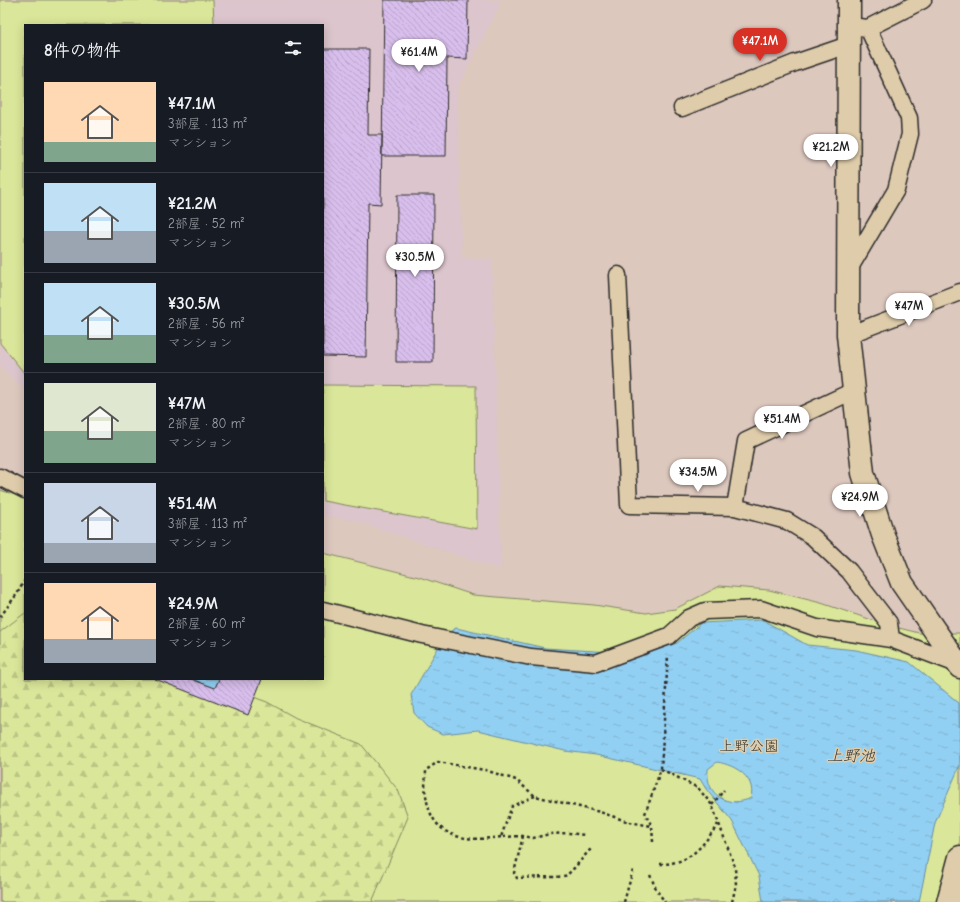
<!DOCTYPE html>
<html lang="ja">
<meta charset="utf-8">
<style>
body{margin:0;font-family:"Comic Neue","Klee One",sans-serif;background:#20242c;color:#f1f3f6;height:100vh;display:flex;flex-direction:column;font-size:15px;white-space:nowrap}
*{box-sizing:border-box;margin:0}
p{font-size:13px;color:#9ea1a6}
.icon{flex:none;width:22px;height:22px;fill:none;stroke:currentColor;stroke-width:2;stroke-linecap:round;stroke-linejoin:round}
.map{position:relative;flex:1;overflow:hidden}
.details{position:absolute;left:24px;top:24px;width:300px;height:656px;display:flex;flex-direction:column;background:#171b24;border-radius:0px;box-shadow:0 2px 10px #0003}
.details>*{flex:none}
.price{position:absolute;translate:-50% -34px;padding:0 9px;border-radius:14px;background:#fff;color:#222;font-size:13px;line-height:26px;filter:drop-shadow(0 1px 2px #0008)}
.price::after{content:'';position:absolute;left:50%;top:24px;width:12px;height:9px;margin-left:-6px;background:inherit;clip-path:polygon(0 0,100% 0,50% 100%)}
.price.on{background:#d93025;color:#fff}
ul{padding:0;list-style:none}
li{display:flex;align-items:center;gap:12px;height:100px;padding:0 20px}
li+li{border-top:1px solid #363941}
li span{display:grid;place-items:center;flex:none;width:112px;height:80px;border-radius:0px;color:#555}
li>.icon{margin-inline-start:auto}
span .icon{width:48px;height:48px;fill:#fffc;stroke-width:1}
li b{font-size:17px}
h2{display:flex;justify-content:space-between;align-items:center;height:48px;padding:0 20px;font-size:17px}
.map>svg:first-child{display:block}
.built{fill:#dcc5cc}
.green{fill:#dae699;stroke:#828862}
.forest{fill:url(#forest-firs);stroke:#828862}
.water{fill:url(#water-ripples);stroke:#698ea3;fill-rule:evenodd}
.building{fill:url(#building-back-hatch);stroke:#2b2b2b}
.lines{fill:none;stroke-linecap:round;stroke-linejoin:round}
.street-casing{stroke:#2b2b2b;stroke-width:19}
.secondary-casing{stroke:#2b2b2b;stroke-width:25}
.path{stroke:#2b2b2b;stroke-width:2.5;stroke-dasharray:3 3;stroke-linecap:butt}
.street{stroke:#dfccaa;stroke-width:16}
.secondary{stroke:#dfccaa;stroke-width:22}
.labels{text-anchor:middle;dominant-baseline:central;stroke-width:3;stroke-linejoin:round;paint-order:stroke}
.park-label{font-size:15px;fill:#3c3e36;stroke:#dfccaa}
.water-label{font-size:16px;font-style:italic;fill:#353c3f;stroke:#dfccaa}
</style>
<div class="map">
<svg width="960" height="902" viewBox="0 0 960 902">
<defs>
<pattern id="forest-firs" width="22" height="20" patternUnits="userSpaceOnUse"><rect width="22" height="20" fill="#dae699"/><path d="M5 1l3.5 6h-7zM16 11l3.5 6h-7z" fill="#bbc584"/></pattern>
<pattern id="water-ripples" width="26" height="14" patternUnits="userSpaceOnUse"><rect width="26" height="14" fill="#92d0f3"/><path d="M2 4q2-2 4 0t4 0M15 11q2-2 4 0t4 0" fill="none" stroke="#7eb3d0"/></pattern>
<pattern id="building-back-hatch" width="6" height="6" patternUnits="userSpaceOnUse"><rect width="6" height="6" fill="#d8beec"/><path d="M-1 5l2 2M0 0l6 6M5-1l2 2" fill="none" stroke="#baa3cb"/></pattern>
</defs>
<rect width="100%" height="100%" fill="#ddc8be"/>
<filter id="ink" filterUnits="userSpaceOnUse"><feTurbulence type="fractalNoise" baseFrequency=".025" numOctaves="2"/><feDisplacementMap in="SourceGraphic" scale="8" xChannelSelector="R" yChannelSelector="G"/><feConvolveMatrix kernelMatrix="1 2 1 2 8 2 1 2 1" color-interpolation-filters="sRGB"/></filter>
<g filter="url(#ink)">
<path class="built" d="M0 0H502L457 89 462 258 492 259 501 570 356 521 323 515V25H25V391L0 365Z"/>
<path class="green" d="M0 0H213L214 25H25V374L0 343Z
M323 385 476 386 477 529 323 501Z
M0 490 25 498V679H323V553L419 577 473 595 594 605 646 613 675 609 720 586 769 590 821 603 887 625 919 633H960V902H0Z"/>
<path class="forest" d="M25 613V679H205L267 702 296 718 361 744 398 790 408 817 372 902H0V632Z"/>
<path class="water" d="M763 620 807 645 856 650 909 662 959 703 960 765 935 823 919 902H763L759 876 732 821 706 789 700 779 596 755 565 751 478 730 443 734 427 727 414 713 411 695 446 634 456 628 545 648 644 654 677 643 701 623ZM717 762C735 765 756 777 751 798 728 809 705 795 708 769Z
M191 679H219L215 688Z"/>
<path class="building" d="M384 0H468L467 59 447 58 446 156H382Z
M323 49H369L368 135H382L381 204 368 203 366 357 323 356Z
M397 195H434L433 362H396Z
M155 679H191L215 688 219 679H262L248 715Z"/>
<g class="lines">
<defs>
<path id="street" d="M868 28 923 0
M682 108 795 63 848 45
M848 271 896 190 910 134 909 118 868 28 849 26
M618 275 629 505 735 507 787 521 813 537 849 571 889 623 891 639
M848 335 960 292
M0 477 25 490
M735 507 746 441 853 391
M323 610 422 635 531 657 596 663 669 636 689 618 705 611 761 609 817 628 891 639 957 664"/>
<path id="secondary" d="M849 0 848 335 863 473 883 535 902 583 960 667
M948 902 960 857"/>
</defs>
<use href="#street" class="street-casing"/>
<use href="#secondary" class="secondary-casing"/>
<path class="path" d="M0 617 17 594 25 580
M661 769 698 788 712 805 735 867 736 885 732 902
M535 796 512 806 501 837 523 836 533 838 550 834 569 833 585 835
M712 805 724 790
M523 836 514 873 517 878C526 877 563 878 567 875 576 867 583 857 591 849
M501 837C465 842 431 839 426 795 424 787 426 778 426 770L438 762 485 770 516 780 535 796 600 812 629 822 652 826
M653 842 652 826 645 814 661 769 668 655
M660 864C690 864 702 847 718 824
M650 875 657 891 665 902
M624 902 633 870"/>
<use href="#street" class="street"/>
<use href="#secondary" class="secondary"/>
</g>
</g>
<g class="labels">
<g class="park-label">
<text x="749" y="746">上野公園</text>
</g>
<g class="water-label">
<text x="851" y="756">上野池</text>
</g>
</g>
</svg>
<b class="price on" style="left:760px;top:62px">¥47.1M</b>
<b class="price" style="left:419px;top:73px">¥61.4M</b>
<b class="price" style="left:831px;top:168px">¥21.2M</b>
<b class="price" style="left:415px;top:278px">¥30.5M</b>
<b class="price" style="left:909px;top:327px">¥47M</b>
<b class="price" style="left:782px;top:440px">¥51.4M</b>
<b class="price" style="left:698px;top:493px">¥34.5M</b>
<b class="price" style="left:860px;top:518px">¥24.9M</b>
<section class="details">
<h2>8件の物件<svg class="icon" aria-label="filters" viewBox="0 0 24 24"><path d="M4 7h16M4 17h16"/><circle cx="9" cy="7" r="2"/><circle cx="15" cy="17" r="2"/></svg></h2>
<ul>
<li><span style="background:linear-gradient(#ffd9b3 75%,#7fa58c 0)"><svg class="icon" aria-label="home" viewBox="0 0 24 24"><path d="M3 11l9-7 9 7M6 9v11h12V9"/></svg></span><div><b>¥47.1M</b><p>3部屋 · 113 m²</p><p>マンション</p></div></li>
<li><span style="background:linear-gradient(#bfe0f5 60%,#9aa5b1 0)"><svg class="icon" aria-label="home" viewBox="0 0 24 24"><path d="M3 11l9-7 9 7M6 9v11h12V9"/></svg></span><div><b>¥21.2M</b><p>2部屋 · 52 m²</p><p>マンション</p></div></li>
<li><span style="background:linear-gradient(#bfe0f5 65%,#7fa58c 0)"><svg class="icon" aria-label="home" viewBox="0 0 24 24"><path d="M3 11l9-7 9 7M6 9v11h12V9"/></svg></span><div><b>¥30.5M</b><p>2部屋 · 56 m²</p><p>マンション</p></div></li>
<li><span style="background:linear-gradient(#dfe7d0 60%,#7fa58c 0)"><svg class="icon" aria-label="home" viewBox="0 0 24 24"><path d="M3 11l9-7 9 7M6 9v11h12V9"/></svg></span><div><b>¥47M</b><p>2部屋 · 80 m²</p><p>マンション</p></div></li>
<li><span style="background:linear-gradient(#c9d6e8 75%,#9aa5b1 0)"><svg class="icon" aria-label="home" viewBox="0 0 24 24"><path d="M3 11l9-7 9 7M6 9v11h12V9"/></svg></span><div><b>¥51.4M</b><p>3部屋 · 113 m²</p><p>マンション</p></div></li>
<li><span style="background:linear-gradient(#ffd9b3 70%,#9aa5b1 0)"><svg class="icon" aria-label="home" viewBox="0 0 24 24"><path d="M3 11l9-7 9 7M6 9v11h12V9"/></svg></span><div><b>¥24.9M</b><p>2部屋 · 60 m²</p><p>マンション</p></div></li>
</ul>
</section>
</div>
